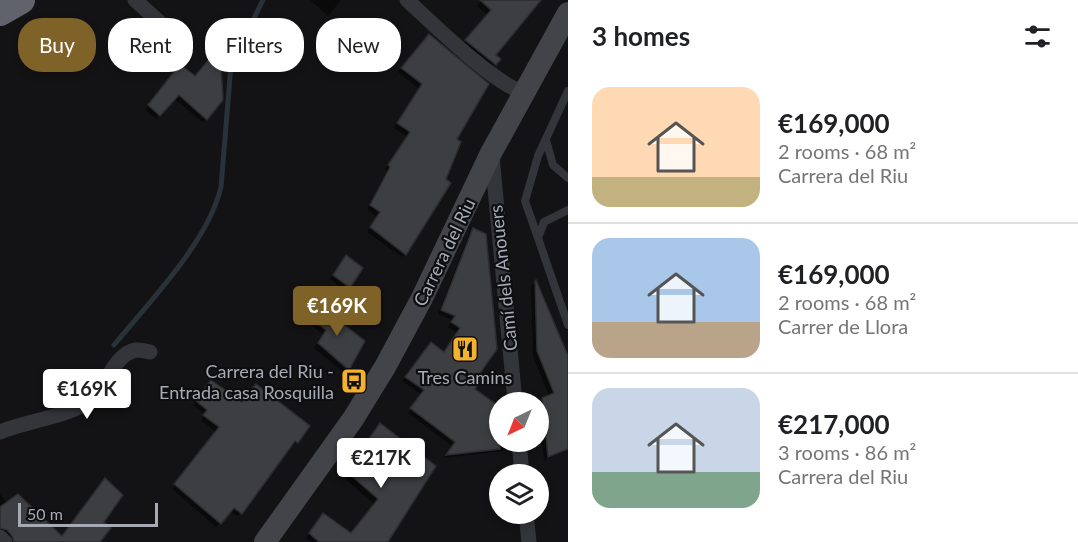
<!DOCTYPE html>
<meta charset="utf-8">
<style>
body{margin:0;font-family:Lato,sans-serif;background:#f2f2f2;color:#202124;height:100vh;display:flex;flex-direction:column;font-size:22px;white-space:nowrap}
*{box-sizing:border-box;margin:0}
p{font-size:20px;color:#757577}
.icon{flex:none;width:33px;height:33px;fill:none;stroke:currentColor;stroke-width:2;stroke-linecap:round;stroke-linejoin:round}
.map{position:relative;flex:1;overflow:hidden}
.panel{display:flex;flex-direction:column;background:#fff;width:510px}
.panel>*{flex:none}
.hud{position:absolute;left:18px;top:18px;width:459px;height:54px;display:flex;gap:12px}
.needle{width:39px;rotate:223deg}
.tools{position:absolute;left:489px;top:392px;display:grid;gap:12px}
.tools a{display:grid;place-items:center;width:60px;height:60px;border-radius:50%;background:#fff;box-shadow:0 3px 9px #0003;font-size:30px}
.scale{position:absolute;left:18px;bottom:15px;width:140px;box-sizing:border-box;padding-left:6px;border:3px solid #a5aab5;border-top:0;font-size:16px;line-height:21px;white-space:nowrap;color:#a5aab5;-webkit-text-stroke:4px #0e0e10;paint-order:stroke}
.price{position:absolute;translate:-50% -51px;padding:0 14px;border-radius:6px;background:#fff;color:#222;font-size:20px;line-height:39px;filter:drop-shadow(0 2px 3px #0008)}
.price::after{content:'';position:absolute;left:50%;top:36px;width:18px;height:14px;margin-left:-9px;background:inherit;clip-path:polygon(0 0,100% 0,50% 100%)}
.price.on{background:#7f6228;color:#fff}
ul{padding:0;list-style:none}
li{display:flex;align-items:center;gap:18px;height:150px;padding:0 24px}
li+li{border-top:2px solid #e0e0e0}
li span{display:grid;place-items:center;flex:none;width:168px;height:120px;border-radius:18px;color:#555}
li>.icon{margin-inline-start:auto}
span .icon{width:72px;height:72px;fill:#fffc;stroke-width:1}
li b{font-size:26px}
h2{display:flex;justify-content:space-between;align-items:center;height:72px;padding:0 24px;font-size:26px}
.pill{padding:0 21px;border-radius:24px;background:#fff;box-shadow:0 3px 9px #0003;font-size:21px;line-height:54px}
.pill.on{background:#7f6228;color:#fff}
main{display:flex;flex:1;min-height:0}
.map>svg:first-child{display:block}
.shadow{fill:#0007}
.lines{fill:none;stroke-linecap:round;stroke-linejoin:round}
.stream{stroke:#293239;stroke-width:5}
.building{fill:#3d3e42;stroke:#2d2d31;stroke-width:1.5}
.lane{stroke:#34353a;stroke-width:8}
.street{stroke:#34353a;stroke-width:15}
.secondary{stroke:#42444a;stroke-width:22}
.highway{stroke:#60636b;stroke-width:28}
.labels{text-anchor:middle;dominant-baseline:central;stroke-width:4.5;stroke-linejoin:round;paint-order:stroke}
.street-label{font-size:18px;fill:#a5aab5;stroke:#0e0e10}
.poi-label{font-size:18px;fill:#a5aab5;stroke:#0e0e10;text-anchor:end}
</style>
<main>
<div class="map">
<svg width="568" height="542" viewBox="0 0 568 542">
<rect width="100%" height="100%" fill="#131315"/>
<path class="shadow" d="M310 0H341L328 16Z
M482 0H539L494 55 499 59 491 68 462 45 488 15 477 6Z
M426 40 455 140 405 254 402 257 367 232 377 217 367 209 387 171 385 169 408 137 394 128 419 89 398 72Z
M177 69 195 78 206 119 202 122 174 98 156 119 145 110Z
M473 230 476 376 473 390 500 441H506L507 448 503 451 444 458 452 446 408 413 421 394 402 381 427 348 443 353 457 333 448 327 452 320 438 314 469 234Z
M346 257 349 287 345 290 330 279Z
M536 282 568 360V450L544 460 538 403 549 396 533 356 531 286Z
M315 304 348 369 344 373 314 348 323 334 303 320Z
M207 386 241 404 308 426 293 446 291 445 241 513 237 516 230 511 216 527 172 489 216 432 201 420 204 414 193 405Z
M376 429 385 542H311L306 538 319 519 351 535 374 504 342 476Z
M0 494 7 504 61 538 102 522 98 542H8L0 534Z"/>
<g class="lines">
<path class="stream" d="M114 345C150 301 208 242 221 187L231 65 263 0"/>
</g>
<path class="building" d="M480 0H541L496 55 501 59 496 65 465 40 491 10Z
M429 34 489 84 457 139 461 142 446 179 451 183 406 255 370 227 380 212 370 205 390 167 388 165 410 132 397 123 422 84 401 68Z
M211 57 221 65 223 100 207 120 179 95 160 116 148 105 180 64 195 76Z
M473 228 486 234 497 349 478 376 482 379 475 389 500 407V449L446 455 455 442 410 408 424 390 405 377 431 342 444 352 460 328 451 322 455 316 441 310Z
M346 255 363 268 350 288 333 275Z
M536 280 568 356V449L548 457 542 398 554 393 537 351 535 281Z
M315 302 365 341 349 370 318 343 326 330 307 315Z
M211 380 242 402 256 384 310 426 298 443 295 441 242 514 234 508 221 524 174 484 219 427 203 415 207 410 195 400Z
M380 423 436 466 388 542H319L309 533 323 513 351 533 378 499 346 471Z
M105 478 123 495 104 522 111 528 100 542H14L12 536 7 530 0 528V507L18 494 62 536Z"/>
<g class="lines">
<path class="lane" d="M546 140 553 165 568 178
M568 210 544 222 538 238 568 325
M538 238 525 201 538 156 568 91"/>
<path class="street" d="M135 0 176 37
M407 0C430 21 497 87 524 92
M492 156 515 402
M0 432C23 422 74 415 91 400 107 386 114 354 136 350 140 350 146 351 150 352
M519 441 522 474
M526 513 529 542
M0 537 5 542"/>
<path class="secondary" d="M265 542 353 419 385 367 422 298 491 153 568 13"/>
<path class="highway" d="M0 12 21 0"/>
</g>
<defs>
<symbol id="restaurant-square" viewBox="-11 -11 22 22"><rect x="-9" y="-9" width="18" height="18" rx="4" fill="#f3b12d" stroke="#0e0e10"/><path d="M-5-6h1v4h1v-4h1v4h1v-4h1v5L-1.5 .5V6h-2V.5L-5-1ZM5-6V6H3V1.5H1.5Q1.5-4 5-6Z" fill="#111"/></symbol>
<symbol id="bus-square" viewBox="-11 -11 22 22"><rect x="-9" y="-9" width="18" height="18" rx="4" fill="#f3b12d" stroke="#0e0e10"/><path d="M-5-6H5V4H4V6H2V4H-2V6H-4V4H-5ZM-3.5-4V0h7V-4ZM-3.5 1.2v1.5H-2V1.2ZM2 1.2v1.5H3.5V1.2Z" fill="#111"/></symbol>
</defs>
<g fill-rule="evenodd">
<use href="#restaurant-square" x="450" y="334" width="30" height="30"/>
<use href="#bus-square" x="339" y="366" width="30" height="30"/>
</g>
<g class="labels">
<g class="street-label">
<text transform="translate(444 252) rotate(-64)">Carrera del Riu</text>
<text transform="translate(503 278) rotate(-96)">Camí dels Anouers</text>
</g>
<g class="poi-label">
<text x="334" y="371">Carrera del Riu -<tspan x="334" dy="21">Entrada casa Rosquilla</tspan></text>
<text x="465" y="377" text-anchor="middle">Tres Camins</text>
</g>
</g>
</svg>
<div class="tools">
<a><svg class="needle" viewBox="-14 -14 28 28"><path d="M0-13l5 13h-10z" fill="#e53935"/><path d="M0 13l5-13h-10z" fill="#757577"/></svg></a>
<a><svg class="icon" aria-label="layers" viewBox="0 0 24 24"><path d="M12 4l9 5-9 5-9-5zM3 14l9 5 9-5"/></svg></a>
</div>
<div class="scale">50 m</div>
<b class="price on" style="left:337px;top:337px">€169K</b>
<b class="price" style="left:87px;top:420px">€169K</b>
<b class="price" style="left:381px;top:489px">€217K</b>
<div class="hud">
<a class="pill on">Buy</a>
<a class="pill">Rent</a>
<a class="pill">Filters</a>
<a class="pill">New</a>
</div>
</div>
<section class="panel">
<h2>3 homes<svg class="icon" aria-label="filters" viewBox="0 0 24 24"><path d="M4 7h16M4 17h16"/><circle cx="9" cy="7" r="2"/><circle cx="15" cy="17" r="2"/></svg></h2>
<ul>
<li><span style="background:linear-gradient(#ffd9b3 75%,#c2b280 0)"><svg class="icon" aria-label="home" viewBox="0 0 24 24"><path d="M3 11l9-7 9 7M6 9v11h12V9"/></svg></span><div><b>€169,000</b><p>2 rooms · 68 m²</p><p>Carrera del Riu</p></div></li>
<li><span style="background:linear-gradient(#a9c7e8 70%,#b9a48a 0)"><svg class="icon" aria-label="home" viewBox="0 0 24 24"><path d="M3 11l9-7 9 7M6 9v11h12V9"/></svg></span><div><b>€169,000</b><p>2 rooms · 68 m²</p><p>Carrer de Llora</p></div></li>
<li><span style="background:linear-gradient(#c9d6e8 70%,#7fa58c 0)"><svg class="icon" aria-label="home" viewBox="0 0 24 24"><path d="M3 11l9-7 9 7M6 9v11h12V9"/></svg></span><div><b>€217,000</b><p>3 rooms · 86 m²</p><p>Carrera del Riu</p></div></li>
</ul>
</section>
</main>
